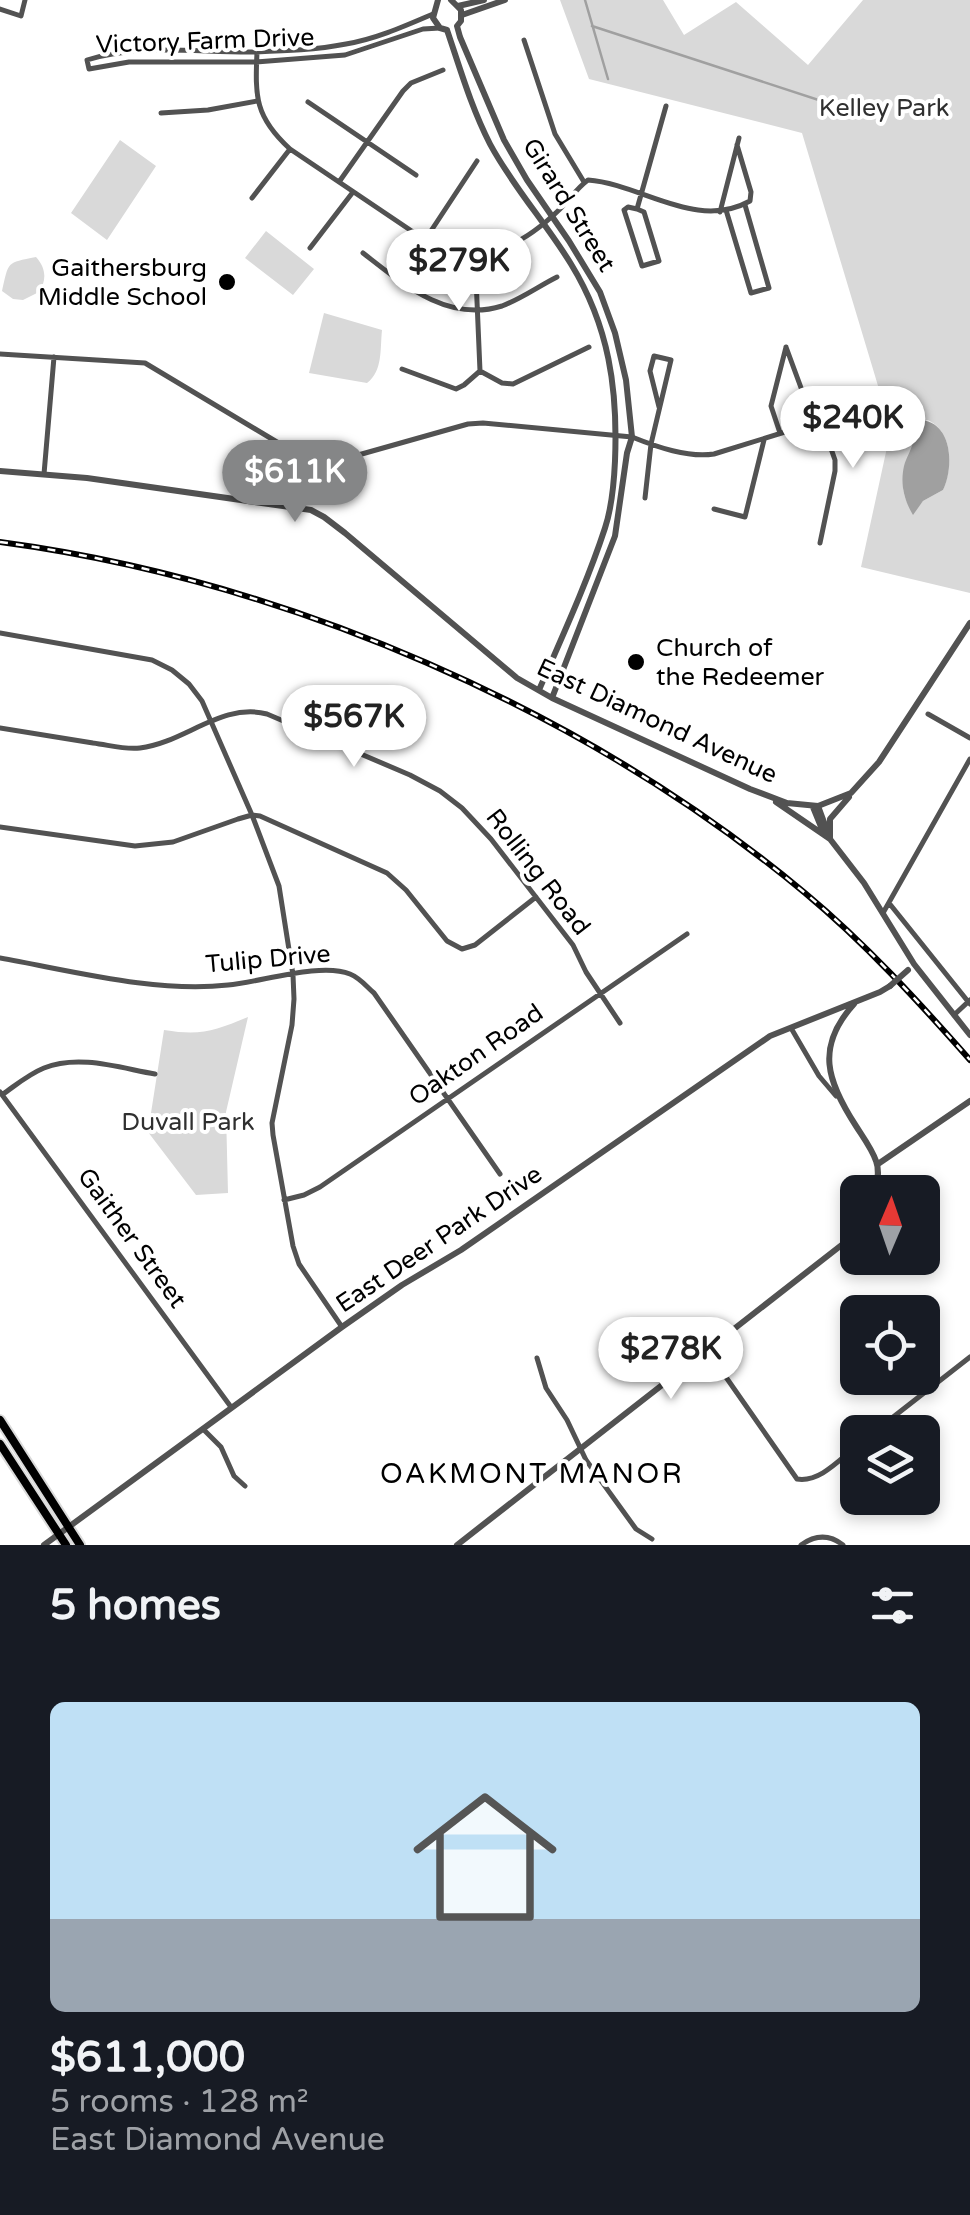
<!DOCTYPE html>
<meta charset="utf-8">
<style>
body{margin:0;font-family:"Varela Round",sans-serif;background:#242831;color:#f1f3f6;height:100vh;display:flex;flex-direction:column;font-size:38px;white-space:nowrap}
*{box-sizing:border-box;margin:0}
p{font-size:32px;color:#9ea1a6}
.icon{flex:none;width:55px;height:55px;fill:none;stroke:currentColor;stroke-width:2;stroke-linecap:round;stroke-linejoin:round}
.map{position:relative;height:1545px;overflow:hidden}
.drawer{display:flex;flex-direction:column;background:#171b24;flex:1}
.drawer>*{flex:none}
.needle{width:65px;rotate:2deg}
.tools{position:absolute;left:840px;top:1175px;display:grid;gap:20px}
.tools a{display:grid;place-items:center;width:100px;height:100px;border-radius:15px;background:#171b24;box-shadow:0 5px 15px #0003;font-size:50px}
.price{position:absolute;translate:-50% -85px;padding:0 22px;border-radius:35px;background:#fff;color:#222;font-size:32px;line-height:65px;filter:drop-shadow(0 2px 5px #0008)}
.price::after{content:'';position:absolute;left:50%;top:60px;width:30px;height:22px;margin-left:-15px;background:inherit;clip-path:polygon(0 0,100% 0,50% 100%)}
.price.active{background:#858687;color:#fff}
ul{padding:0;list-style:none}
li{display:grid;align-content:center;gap:20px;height:530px;padding:0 50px}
li span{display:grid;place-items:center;height:310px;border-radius:15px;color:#555}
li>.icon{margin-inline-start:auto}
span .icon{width:180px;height:180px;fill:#fffc;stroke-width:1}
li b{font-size:42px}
h2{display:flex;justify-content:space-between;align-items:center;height:120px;padding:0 50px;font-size:42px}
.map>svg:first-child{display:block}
.green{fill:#d9d9d9;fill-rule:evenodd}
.water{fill:#a0a0a0}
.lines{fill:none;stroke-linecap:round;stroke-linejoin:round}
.stream{stroke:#a0a0a0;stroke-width:2.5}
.primary-casing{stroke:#dbdbdb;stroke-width:12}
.minor{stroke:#525252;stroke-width:5}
.tertiary{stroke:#525252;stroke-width:6}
.primary{stroke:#000;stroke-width:8}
.rail-casing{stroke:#000;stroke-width:6}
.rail{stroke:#fff;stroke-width:2.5;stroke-dasharray:8;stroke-linecap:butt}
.tertiary-bridge{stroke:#525252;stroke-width:6}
.poi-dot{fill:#000;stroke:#fff;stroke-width:4}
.labels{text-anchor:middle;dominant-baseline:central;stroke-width:8;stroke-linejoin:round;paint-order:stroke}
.street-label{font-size:25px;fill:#000;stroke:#fff}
.park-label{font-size:25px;fill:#303030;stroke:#fff}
.poi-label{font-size:25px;fill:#000;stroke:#fff;text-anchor:end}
.neighbourhood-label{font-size:28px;letter-spacing:2.5px;fill:#000;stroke:#fff}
</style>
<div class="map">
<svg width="970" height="1545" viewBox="0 0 970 1545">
<rect width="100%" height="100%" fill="#fff"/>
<path class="green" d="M560 0H663L684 35 736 2 808 65 863 0H970V593L861 567 891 429 802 133 589 79ZM928 420C953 432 953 467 943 490L923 501 913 513C895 485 905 473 913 444 915 435 914 429 919 421Z
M120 140 156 166 107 240 71 213Z
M266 231 314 269 293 295 245 258Z
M36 257C46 268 47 280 39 292L23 300 13 299 2 291C9 261 6 263 36 257Z
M324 313 382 330C380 349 383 371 367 383L309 373Z
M248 1017 226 1112 228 1193 196 1195 148 1132 164 1030C201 1036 214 1031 248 1017Z"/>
<path class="water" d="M921 420C953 423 954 467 943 490L923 501 913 515C904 500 900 484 904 466 906 458 911 451 913 442 915 432 914 427 921 420Z"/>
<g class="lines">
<path class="stream" d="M585 0 608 79
M592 26 840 107"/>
<defs>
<path id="primary" d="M0 1420 80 1545
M0 1444 66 1545"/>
</defs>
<use href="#primary" class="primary-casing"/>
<path class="minor" d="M0 9 21 16 25 0
M433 14C405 26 376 39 346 44 316 50 285 51 255 52 201 53 138 43 87 60L89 69 129 62H256L345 55 423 29 440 28
M524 40 555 134 584 182
M257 52C255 97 255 117 290 149L425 240C477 269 520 248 560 209 570 199 577 188 588 180 642 184 696 231 750 201L751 192 737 145
M308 102 416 175
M161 113 208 110 257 101
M339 182 403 91 411 83 443 70
M252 198 290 149
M637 209 644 212 659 261 642 266 624 210 628 207 637 209 666 106
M726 210 751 293 769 288 745 205
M720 212 739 138
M425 240 477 161
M310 248 353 192
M363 253C403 284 447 323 502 306 521 299 539 286 557 277
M475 255 480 371
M786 347 814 423
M0 354 145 363 307 460 322 463 337 461 468 424 483 423 632 437C657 447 688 458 714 454L814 423H822L835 460V471L820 543
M402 369 456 389 464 385 480 371
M480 371 502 383 513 384 589 347
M780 433 771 406 786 347
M44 474 54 357
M645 498 651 444 671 360 654 356 650 371 659 407
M714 509 745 517 764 440
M0 633 152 660 172 670 189 684 202 701 252 815 279 886 293 975 294 999 292 1025 272 1123 273 1135 293 1246 299 1264 342 1327
M928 714 970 738
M0 728C31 733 62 738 93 743 109 745 125 750 140 748 184 743 222 702 267 714L410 775 440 791 462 808 491 839 573 945 586 972 620 1023
M0 827 135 846 173 842 238 819 252 815 260 816 387 873 406 890 447 941 462 949 475 945 536 897
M889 903 970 1004
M883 913 970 759
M0 958C73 971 155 993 228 985 261 982 321 962 350 974 360 978 366 986 374 993L500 1174
M954 1015 970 1000
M791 1028 819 1076 836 1096
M0 1092 231 1407
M3 1094C16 1085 29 1074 44 1068 79 1054 120 1068 155 1074
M284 1200 304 1195 320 1187 687 934
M707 1350 797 1479C820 1483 841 1458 858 1445
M537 1358 546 1388 567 1420 586 1460 636 1529 652 1539
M203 1429 221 1447 234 1476 245 1486
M874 1432 970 1357
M801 1545C815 1535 829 1534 843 1545"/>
<path class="tertiary" d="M438 0 433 18 440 28 447 30
M451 0 461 10V21L457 26 460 37 504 140 527 180 569 241 600 292 615 333 626 380 632 437 627 453 615 536 552 698
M458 6 484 0
M462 15 505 0
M447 30C460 68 471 107 490 144 513 187 546 223 571 264 609 326 618 389 615 461 614 483 612 507 605 528 587 583 562 637 539 690
M0 471 87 478 311 510 324 517 345 533 517 678 552 698 750 789 787 803 818 806 851 793 879 762 970 623
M776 802 830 839 864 883 914 964 970 1035
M818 806 828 833
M813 807 824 834
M830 838V819L849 797
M854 1004C815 1047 827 1081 856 1126 863 1137 872 1149 876 1161 880 1171 877 1182 876 1192
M878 1164 970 1101
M44 1545 342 1327 402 1285 461 1250 770 1036 880 992 890 986
M457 1545 848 1240 858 1230"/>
<use href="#primary" class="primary"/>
<defs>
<path id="rail" d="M0 542C285 580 584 709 805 893 865 943 918 1001 970 1060"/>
</defs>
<use href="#rail" class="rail-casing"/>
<use href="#rail" class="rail"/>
<path class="tertiary-bridge" d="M890 986 908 970"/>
</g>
<g class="poi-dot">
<circle cx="227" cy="282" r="10"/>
<circle cx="636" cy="662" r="10"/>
</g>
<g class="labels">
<g class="street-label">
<text transform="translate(205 41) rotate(-2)">Victory Farm Drive</text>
<text transform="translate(569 205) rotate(58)">Girard Street</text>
<text transform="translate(657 721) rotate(25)">East Diamond Avenue</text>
<text transform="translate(538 872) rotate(52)">Rolling Road</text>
<text transform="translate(268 959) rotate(-5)">Tulip Drive</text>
<text transform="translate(476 1055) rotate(-35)">Oakton Road</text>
<text transform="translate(132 1238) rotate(54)">Gaither Street</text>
<text transform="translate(439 1239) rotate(-34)">East Deer Park Drive</text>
</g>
<g class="park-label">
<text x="884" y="108">Kelley Park</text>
<text x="188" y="1122">Duvall Park</text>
</g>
<g class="poi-label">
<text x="207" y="268">Gaithersburg<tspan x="207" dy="29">Middle School</tspan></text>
<text x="656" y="648" text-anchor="start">Church of<tspan x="656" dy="29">the Redeemer</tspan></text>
</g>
<g class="neighbourhood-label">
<text x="532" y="1474">OAKMONT MANOR</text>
</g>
</g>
</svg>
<div class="tools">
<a><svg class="needle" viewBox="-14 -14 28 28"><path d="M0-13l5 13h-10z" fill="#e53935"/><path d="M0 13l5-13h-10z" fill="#9ea1a6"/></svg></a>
<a><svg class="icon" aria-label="locate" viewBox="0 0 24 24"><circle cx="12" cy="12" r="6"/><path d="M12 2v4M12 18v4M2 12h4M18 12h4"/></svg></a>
<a><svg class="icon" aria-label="layers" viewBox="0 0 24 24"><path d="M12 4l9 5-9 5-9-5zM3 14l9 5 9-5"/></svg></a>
</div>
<b class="price" style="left:459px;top:314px">$279K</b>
<b class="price" style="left:853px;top:471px">$240K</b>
<b class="price active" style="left:295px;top:525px">$611K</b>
<b class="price" style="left:354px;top:770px">$567K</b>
<b class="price" style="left:671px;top:1402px">$278K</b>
</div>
<section class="drawer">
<h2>5 homes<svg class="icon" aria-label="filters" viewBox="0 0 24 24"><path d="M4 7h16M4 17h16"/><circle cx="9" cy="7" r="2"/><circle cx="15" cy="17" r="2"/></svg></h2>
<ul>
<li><span style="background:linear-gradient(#bfe0f5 70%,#9aa5b1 0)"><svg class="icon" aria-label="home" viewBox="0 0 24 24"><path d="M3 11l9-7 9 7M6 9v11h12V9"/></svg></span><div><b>$611,000</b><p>5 rooms · 128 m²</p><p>East Diamond Avenue</p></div></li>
</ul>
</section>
